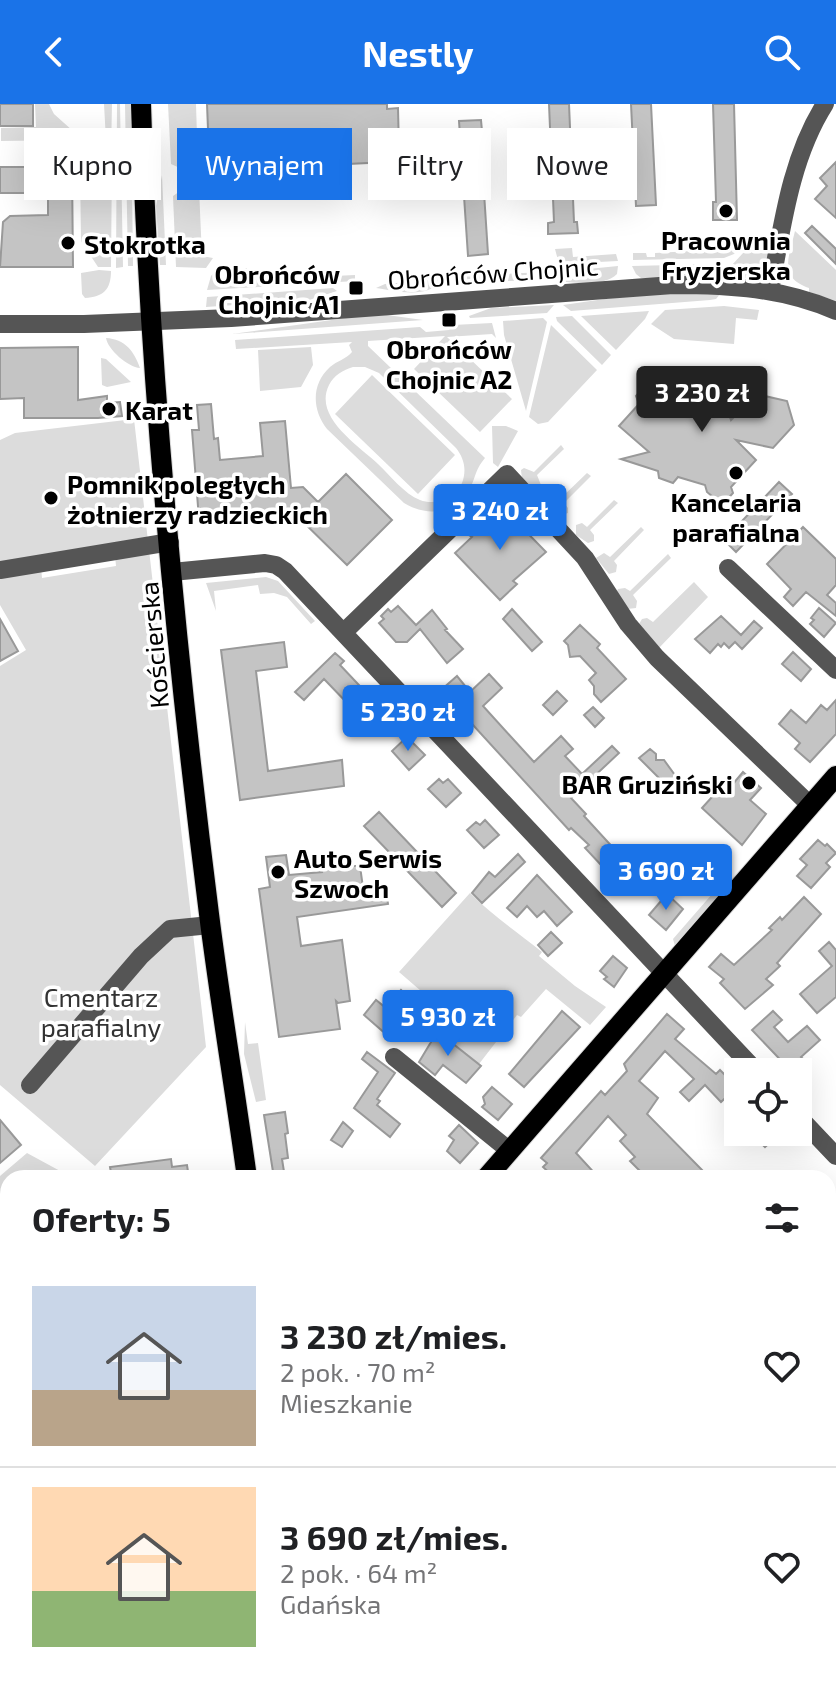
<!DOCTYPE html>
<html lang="pl">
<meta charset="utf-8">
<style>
body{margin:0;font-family:"Exo 2",sans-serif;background:#f6f6f6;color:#202124;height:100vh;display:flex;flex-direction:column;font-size:30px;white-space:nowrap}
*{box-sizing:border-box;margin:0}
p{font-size:26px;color:#757577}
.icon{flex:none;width:44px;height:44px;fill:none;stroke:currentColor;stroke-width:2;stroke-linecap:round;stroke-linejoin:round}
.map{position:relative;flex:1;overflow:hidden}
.details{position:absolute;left:0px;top:1066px;width:836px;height:514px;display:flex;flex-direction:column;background:#fff;border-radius:24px 24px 0 0;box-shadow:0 8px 32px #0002}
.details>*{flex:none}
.hud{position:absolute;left:24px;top:24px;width:788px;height:72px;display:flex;gap:16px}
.tools{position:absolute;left:724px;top:954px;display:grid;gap:16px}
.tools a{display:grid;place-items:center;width:88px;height:88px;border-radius:0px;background:#fff;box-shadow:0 8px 32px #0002;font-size:40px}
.price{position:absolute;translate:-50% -68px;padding:0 18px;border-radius:8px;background:#1a73e8;color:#fff;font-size:26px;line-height:52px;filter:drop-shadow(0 2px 4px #0008)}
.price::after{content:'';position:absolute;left:50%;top:48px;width:24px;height:18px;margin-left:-12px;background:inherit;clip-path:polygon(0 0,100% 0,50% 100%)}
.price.selected{background:#222;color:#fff}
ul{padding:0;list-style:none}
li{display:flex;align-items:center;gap:24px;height:200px;padding:0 32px}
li+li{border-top:2px solid #e0e0e0}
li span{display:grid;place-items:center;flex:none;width:224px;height:160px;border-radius:0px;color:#555}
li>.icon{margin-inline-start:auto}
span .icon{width:96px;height:96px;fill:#fffc;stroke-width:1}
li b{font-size:34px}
h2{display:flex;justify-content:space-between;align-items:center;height:96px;padding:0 32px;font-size:34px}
.chip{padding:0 28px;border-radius:0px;background:#fff;box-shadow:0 8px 32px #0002;font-size:28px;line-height:72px}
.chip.selected{background:#1a73e8;color:#fff}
header{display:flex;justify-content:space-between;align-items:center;height:104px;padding:0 32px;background:#1a73e8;color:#fff;font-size:36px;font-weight:700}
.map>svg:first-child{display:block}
.green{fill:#dcdcdc;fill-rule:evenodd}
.building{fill:#c4c4c4;stroke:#999;stroke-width:2}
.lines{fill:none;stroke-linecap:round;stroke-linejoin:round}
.major-casing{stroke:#dbdbdb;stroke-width:22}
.minor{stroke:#555;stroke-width:18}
.major{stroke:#000;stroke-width:20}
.poi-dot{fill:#000;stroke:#fff;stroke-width:3}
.labels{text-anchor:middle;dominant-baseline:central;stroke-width:7;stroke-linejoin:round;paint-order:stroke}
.poi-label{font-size:26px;font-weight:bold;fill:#000;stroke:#fff;text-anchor:start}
.street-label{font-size:26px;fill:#000;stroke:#fff}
.park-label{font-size:26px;fill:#333;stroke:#fff}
</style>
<header><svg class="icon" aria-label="back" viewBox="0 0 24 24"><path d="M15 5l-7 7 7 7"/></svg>Nestly<svg class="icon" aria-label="search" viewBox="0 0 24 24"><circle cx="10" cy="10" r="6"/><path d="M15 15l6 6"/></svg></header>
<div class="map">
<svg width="836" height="1579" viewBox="0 0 836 1579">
<rect width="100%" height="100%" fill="#fff"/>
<path class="green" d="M35 0H49L54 10 73 27 72 36 1 37V24L36 23Z
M104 0H112L111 47 88 52 106 36Z
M117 0H120L123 163 116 164Z
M125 0H131L133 162H128Z
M168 0H196L198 65H182L171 60Z
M418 45C431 49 437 59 438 73H445V76L432 77 431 60 420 61 416 57H396V46Z
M112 52 111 163H98L81 137 80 61 82 58Z
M162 71 166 161H160L156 102Z
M183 85H199L202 152 213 154 206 164 176 163 173 92Z
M795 127 836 166V197L809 188V184C778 173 789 153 795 127Z
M756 135 767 138 772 145 767 162 752 174H729L731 162Z
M730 136 745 137 734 150 724 154 633 156V149H646L647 153H655V149L729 145Z
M572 144 573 153 616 150 618 157 559 160 555 145Z
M713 160 721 164 719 174H641L636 170 632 162Z
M618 162 617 170C605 182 578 180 561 177L568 167Z
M247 164 248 176 355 171V177L207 186 211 172 217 165Z
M99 166 111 167C111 186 103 193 85 194L82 190 81 169Z
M543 168H547L553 176 467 178 459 172Z
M441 175C430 196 395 187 376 184L385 180Z
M333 184 337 187 309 196 206 203 207 193Z
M721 189 716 195 710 196 571 207 563 201 639 190Z
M554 201 547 209 470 214 469 212 491 204Z
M724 202 759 206 757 216 736 214 734 240 674 235 651 220 665 206Z
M649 207 645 215 616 246 581 212Z
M387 211 423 216 232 230 360 212Z
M572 212 611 251 602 261 557 217 556 213Z
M543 214 547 218 526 307 504 231 503 217Z
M492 219 496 234 492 230 447 233 512 295 480 328 414 265 445 232 368 237V242L485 354C474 367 476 375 468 388 453 411 425 412 404 399L327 325C312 306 311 280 330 263 337 257 346 255 352 248L349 241 352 238 236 245 235 236 420 223 426 228 449 226 453 221ZM353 263H365L379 269 456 344C464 354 467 366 462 379 455 394 436 402 420 396 404 390 390 371 378 360 358 341 313 313 329 281 334 271 343 266 353 263Z
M551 221 597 266 548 318 538 320 529 313Z
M106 234C125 235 134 247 140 264 128 263 108 246 106 234Z
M311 243 313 261 301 283 260 287 258 246Z
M101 254 106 255 131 278 107 283 102 281Z
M372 271 455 351 418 390 335 310Z
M134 315 206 943 95 1062 0 981V562L26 546 0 501V336L15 329ZM115 451 116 462 42 474 41 463Z
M492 322H506L518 327 498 363 493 359Z
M561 341 564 345 537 371 541 381 537 385H531L522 375 521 366 524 364 534 368Z
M587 369 591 372 564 399 568 404V409L559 412 548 402V394L557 392 560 395Z
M614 396 618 399 590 426 594 431V437L588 439 576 431V421L582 419 587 423Z
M641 423 644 426 614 457 617 461 616 468 609 470 596 454 604 449 610 453Z
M668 450 671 454 633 491 637 497 636 504 627 505 616 489 618 485 625 484 630 487Z
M266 473 278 477 315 517 311 520 287 493 274 489 260 490 258 481 214 487 216 507 206 479Z
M694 478 708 493 658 545 639 520 642 515 647 514 653 518Z
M726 774 731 777 675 842 673 835Z
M470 789C493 812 516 827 542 848L539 852 575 882 606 903 590 921 546 885 521 913 517 911 479 960 433 924 443 906 399 868Z
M245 918 248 940 258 939 266 996 256 998 244 950Z
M27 1049 73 1074H8V1162L0 1168V1072Z
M8 1301V1365L0 1352V1307Z
M836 1411V1471L828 1478V1418Z
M0 1432 8 1446V1572H68L65 1579H0V1496L5 1486 0 1467Z"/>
<path class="building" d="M0 0H33V22H0Z
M207 0H387V5L398 4 399 46 389 47V58L284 63V74L210 75Z
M549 0H569L574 118H577L578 129 548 130V119L554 118Z
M631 0H651L656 101 636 102Z
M713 0H734L737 116H713V98H716Z
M481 16 482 27H480L488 150 468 152 459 17Z
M836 58V114L815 95 827 82 820 74Z
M0 63H72L73 163H0L3 118 10 112 48 111V89H0Z
M812 122 836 145V160L805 129Z
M78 243V296L107 292V299L120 298 122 312 98 314H24V294L0 295V244Z
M665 273 667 276H678L682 285 709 275 717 297 725 298 731 316 756 290 787 297 794 321 773 344 736 336 756 356 731 383 733 389 724 399 718 397 707 388 705 381 678 373 673 379 659 374 658 367 621 355 649 348 619 322 639 300 636 292 643 284 651 287Z
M211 300 214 335 218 334 220 356 263 352 260 319 285 317 291 384 303 383 318 398 346 370 392 416 347 461 291 406 221 411V413L199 415 192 326H199L197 301Z
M779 378 792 390 736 448 724 436Z
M500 401 546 448 513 477 517 480 500 496 455 449 472 433 469 431Z
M803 423 836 455V481L827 491 836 499V512L806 488 793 502 784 493 791 485 767 460Z
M398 502 416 521 432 506 447 525 445 526 463 545 447 559 420 525 407 538H396L379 519 384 515 381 512 388 505 391 508Z
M819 504 836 519 824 533 810 520 814 516 811 514Z
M512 505 542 538 532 547 503 515Z
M721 512 741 531 754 517 762 524 742 545 735 538 729 544 724 539 721 543 718 540 710 549 695 535Z
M0 515 18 547 0 557Z
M580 521 600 540 597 544 626 575 601 598 594 590V582L589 576 596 569 580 552 570 553 568 541 564 537Z
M284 538 287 563 256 567 268 667 342 656 344 682 240 696 221 546Z
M793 548 811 565 801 577 782 560Z
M335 549 344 557 340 561 390 614 385 618 389 621 378 631 324 575 304 596 295 588Z
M489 570 502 584 483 602 534 658 561 632 573 645 565 652 582 670 612 642 619 649 571 694 586 710 584 712 617 748 602 762 585 744 589 741 571 724 569 726 441 586 457 572 470 588Z
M557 587 567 597 553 611 543 601Z
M836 596V630L810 658 795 645 800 639 779 620 791 606 806 619 821 601 827 606Z
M593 603 604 614 595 623 584 611Z
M407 633 425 651 409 666 392 647Z
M650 645 656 650V656H664L677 674 668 683 639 654Z
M743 668 761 684 750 696 766 710 742 741 702 704 722 682 727 687Z
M439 675 443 679 448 675 461 689 446 703 428 685Z
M379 708 456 789 442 803 364 722Z
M485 716 499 731 484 744 467 726 476 718 480 721Z
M818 736 825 742 827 740 836 749 826 759 830 763 811 784 797 772 807 761 800 755Z
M518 750 525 758 482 799 472 789 489 768 495 773Z
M286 751 289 771 322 768 320 756 351 751 352 762H360L364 791 386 787 388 800 297 813 301 842 342 836 350 897 338 899 336 897 340 925 279 933 259 785 270 783 266 753Z
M702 752 716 764 712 766 715 768 701 783 685 770Z
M537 771 572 808 557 822 544 807 537 813 527 802 517 813 507 804Z
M667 790 683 805 666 826 649 811Z
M804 793 821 810 777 859 780 862 766 875 773 881 745 905 720 879 724 875 709 863 721 850 734 861 772 826 769 824 780 813 782 816Z
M551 828 562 839 548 852 538 841Z
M829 838 836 846V893L817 909 800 890 832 862 819 847Z
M613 852 627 864 614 883 604 875 607 873 600 867Z
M401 886 414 898 387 931 364 911 376 896 386 904Z
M562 907 580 923 524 983 509 970Z
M773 907 782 916 774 923 788 938 807 922 820 936 801 953 807 959 797 968H792L752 926Z
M667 910 684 925 675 935 716 970 720 966 737 983 721 998 705 981 689 997 680 988 694 975 665 947 639 977 658 994 647 1010 704 1068 698 1074H631L639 1066 630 1057 635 1053 620 1037 626 1031 608 1012 576 1049 599 1074H555L543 1063 547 1059 541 1054 601 987 605 991 627 967 624 960Z
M433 924 481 962 466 979 443 961 435 971 419 958 431 938 425 934Z
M367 948 395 969 377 995 380 997 377 1001 400 1020 390 1033 354 1004 378 968 362 955Z
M492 983 512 1000 498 1016 482 1003 485 1000 483 993Z
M285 1008 288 1029 285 1030 288 1054 282 1055 285 1074H274L264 1011Z
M0 1016 21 1041 0 1059Z
M343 1018 353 1027 342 1043 331 1036Z
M459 1021 478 1039 460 1059 447 1047 454 1036 449 1032Z
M750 1028H781L765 1043Z
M171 1055 172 1063 187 1061 189 1074H112L110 1063Z"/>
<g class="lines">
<defs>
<path id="major" d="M141 0C149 271 175 541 209 810 220 898 235 986 247 1074
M486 1074 836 672
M89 1579 94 1572"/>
</defs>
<use href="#major" class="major-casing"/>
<path class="minor" d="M770 187C782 124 790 55 825 0
M0 220H84L231 214 673 181C730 181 783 184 836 207
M728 464 836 566
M0 466 170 438
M172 468 265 459 276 461 285 467 757 968
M344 528 507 370 585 454 628 520 657 554 810 701
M394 953 510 1047
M30 981 141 852 170 825 210 821
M798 1012 836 1052
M828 1237 836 1231
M0 1402 8 1416
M745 1572 752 1579
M391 1579 392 1572"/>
<use href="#major" class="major"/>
</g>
<g class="poi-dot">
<circle cx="726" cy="107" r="8"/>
<circle cx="68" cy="139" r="8"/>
<rect x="348" y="176" width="16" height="16" rx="4"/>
<rect x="441" y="208" width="16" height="16" rx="4"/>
<circle cx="109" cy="305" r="8"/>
<circle cx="736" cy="369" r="8"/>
<circle cx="51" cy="394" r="8"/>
<circle cx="749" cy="679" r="8"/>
<circle cx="278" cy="768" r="8"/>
</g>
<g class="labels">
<g class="poi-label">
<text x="726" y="135" text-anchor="middle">Pracownia<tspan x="726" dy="30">Fryzjerska</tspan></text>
<text x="84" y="139">Stokrotka</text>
<text x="340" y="169" text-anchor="end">Obrońców<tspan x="340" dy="30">Chojnic A1</tspan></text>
<text x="449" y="244" text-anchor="middle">Obrońców<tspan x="449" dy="30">Chojnic A2</tspan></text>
<text x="125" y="305">Karat</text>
<text x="67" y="379">Pomnik poległych<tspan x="67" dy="30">żołnierzy radzieckich</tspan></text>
<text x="736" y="397" text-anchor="middle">Kancelaria<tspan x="736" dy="30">parafialna</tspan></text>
<text x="733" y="679" text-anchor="end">BAR Gruziński</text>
<text x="294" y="753">Auto Serwis<tspan x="294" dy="30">Szwoch</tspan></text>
</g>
<g class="street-label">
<text transform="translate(493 168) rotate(-4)">Obrońców Chojnic</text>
<text transform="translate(153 541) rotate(-95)">Kościerska</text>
</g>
<g class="park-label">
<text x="101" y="892">Cmentarz<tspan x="101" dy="30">parafialny</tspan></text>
</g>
</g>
</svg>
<div class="tools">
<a><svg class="icon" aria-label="locate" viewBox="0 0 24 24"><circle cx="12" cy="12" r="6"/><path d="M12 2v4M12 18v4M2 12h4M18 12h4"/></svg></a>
</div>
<b class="price selected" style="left:702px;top:330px">3 230 zł</b>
<b class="price" style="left:500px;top:448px">3 240 zł</b>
<b class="price" style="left:408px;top:649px">5 230 zł</b>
<b class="price" style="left:666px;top:808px">3 690 zł</b>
<b class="price" style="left:448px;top:954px">5 930 zł</b>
<div class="hud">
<a class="chip">Kupno</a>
<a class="chip selected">Wynajem</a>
<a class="chip">Filtry</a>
<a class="chip">Nowe</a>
</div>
<section class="details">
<h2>Oferty: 5<svg class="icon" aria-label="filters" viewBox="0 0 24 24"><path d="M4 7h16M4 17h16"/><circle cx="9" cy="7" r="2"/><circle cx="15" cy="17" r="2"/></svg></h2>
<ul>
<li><span style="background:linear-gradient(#c9d6e8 65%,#b9a48a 0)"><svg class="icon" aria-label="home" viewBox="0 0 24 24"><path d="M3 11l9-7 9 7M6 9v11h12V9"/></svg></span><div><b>3 230 zł/mies.</b><p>2 pok. · 70 m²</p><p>Mieszkanie</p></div><svg class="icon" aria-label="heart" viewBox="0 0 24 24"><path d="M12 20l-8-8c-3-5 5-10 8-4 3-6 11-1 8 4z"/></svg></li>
<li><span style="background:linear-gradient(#ffd9b3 65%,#8fb573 0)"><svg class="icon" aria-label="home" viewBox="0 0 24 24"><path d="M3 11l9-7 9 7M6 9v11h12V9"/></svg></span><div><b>3 690 zł/mies.</b><p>2 pok. · 64 m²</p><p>Gdańska</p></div><svg class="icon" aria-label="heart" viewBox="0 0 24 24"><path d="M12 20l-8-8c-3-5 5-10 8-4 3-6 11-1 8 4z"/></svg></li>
</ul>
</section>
</div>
